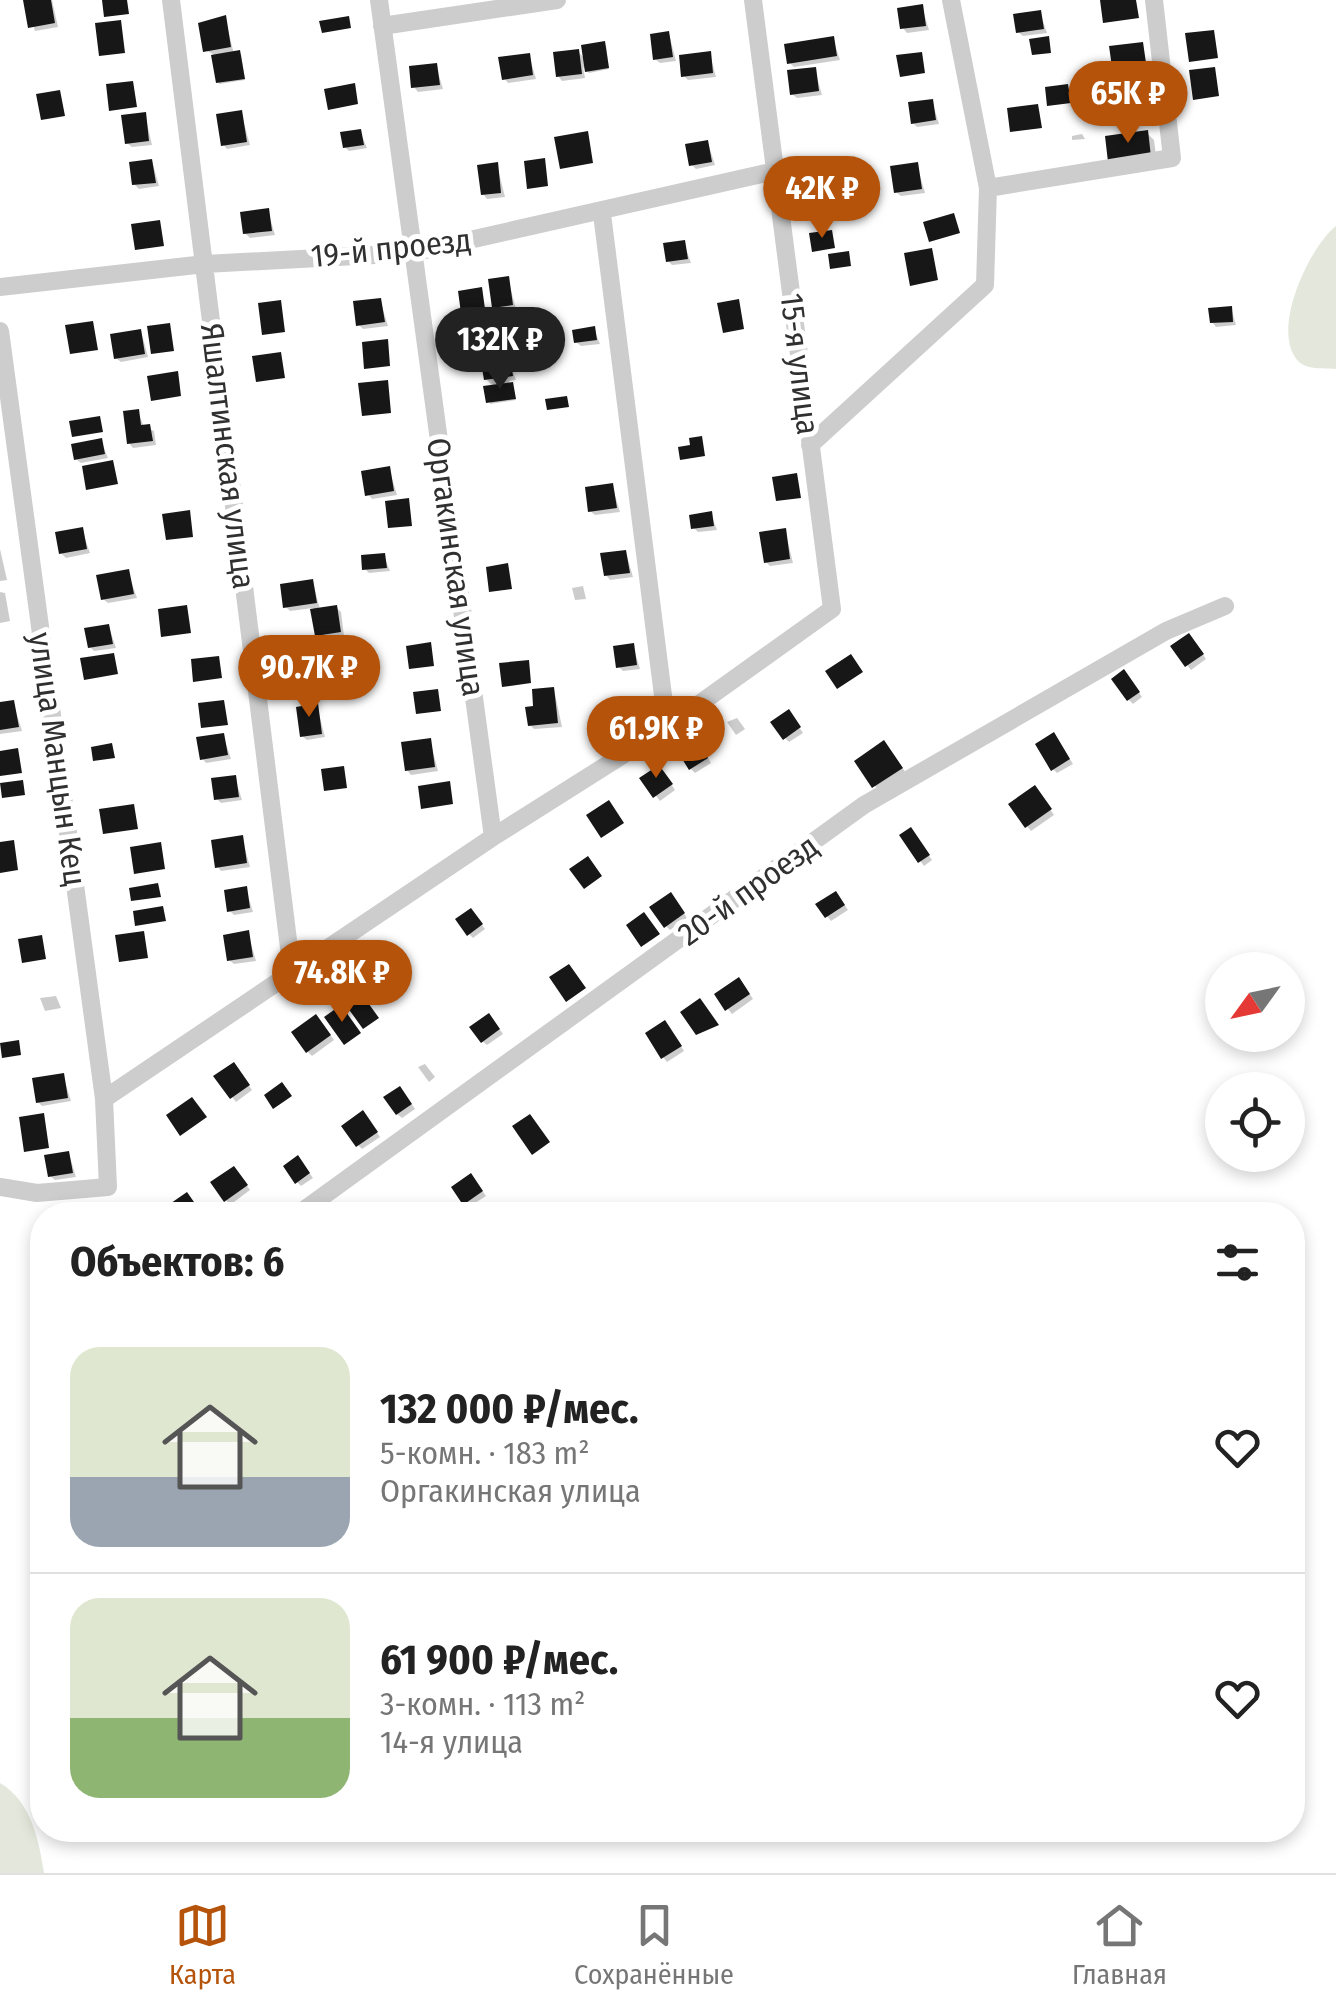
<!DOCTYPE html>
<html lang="ru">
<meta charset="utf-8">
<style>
body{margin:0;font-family:"Fira Sans Condensed",sans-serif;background:#f2f2f2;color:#222;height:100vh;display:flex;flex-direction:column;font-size:38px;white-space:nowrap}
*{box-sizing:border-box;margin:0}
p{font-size:32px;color:#767676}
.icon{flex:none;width:55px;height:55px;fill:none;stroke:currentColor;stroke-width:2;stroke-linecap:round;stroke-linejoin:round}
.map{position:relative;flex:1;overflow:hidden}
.side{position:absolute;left:30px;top:1202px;width:1275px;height:640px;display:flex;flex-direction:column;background:#fff;border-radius:40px;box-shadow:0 5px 15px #0003}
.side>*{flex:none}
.needle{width:65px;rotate:237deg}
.controls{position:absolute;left:1205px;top:952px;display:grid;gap:20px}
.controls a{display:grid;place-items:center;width:100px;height:100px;border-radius:50%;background:#fff;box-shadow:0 5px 15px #0003;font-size:50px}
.price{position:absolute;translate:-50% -85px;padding:0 22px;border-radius:35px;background:#b45309;color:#fff;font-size:32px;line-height:65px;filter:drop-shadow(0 2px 5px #0008)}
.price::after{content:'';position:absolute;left:50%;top:60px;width:30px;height:22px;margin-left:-15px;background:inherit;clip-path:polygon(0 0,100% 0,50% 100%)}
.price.on{background:#222;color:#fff}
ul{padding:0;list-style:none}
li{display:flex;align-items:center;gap:30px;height:250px;padding:0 40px}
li+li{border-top:2px solid #e0e0e0}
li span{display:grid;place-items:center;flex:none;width:280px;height:200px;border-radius:30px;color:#555}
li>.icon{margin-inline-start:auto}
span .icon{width:120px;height:120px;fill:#fffc;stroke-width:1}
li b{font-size:42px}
h2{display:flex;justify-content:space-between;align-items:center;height:120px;padding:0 40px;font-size:42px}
.tab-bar{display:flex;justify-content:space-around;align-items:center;height:140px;border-top:2px solid #e0e0e0;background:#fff;font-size:28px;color:#767676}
.tab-bar a{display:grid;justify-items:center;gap:5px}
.tab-bar .on{color:#b45309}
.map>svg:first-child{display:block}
.green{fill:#e4e8dc}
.shadow{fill:#0003}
.building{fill:#171717}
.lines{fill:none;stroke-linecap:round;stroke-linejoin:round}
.street{stroke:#cdcdcd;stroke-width:18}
.labels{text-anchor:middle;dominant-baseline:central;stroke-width:10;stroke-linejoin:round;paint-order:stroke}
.street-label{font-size:32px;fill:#303030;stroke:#fff}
</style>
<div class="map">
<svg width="1336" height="1873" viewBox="0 0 1336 1873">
<rect width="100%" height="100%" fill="#fff"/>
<path class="green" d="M1336 226V369C1324 368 1307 370 1298 361 1270 331 1309 247 1336 226Z
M0 1783C31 1801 39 1840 44 1873H0Z"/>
<path class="shadow" d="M26 0H52L58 27 35 31Z
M922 7 929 30 907 33 903 28Z
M1040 13 1047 33 1023 36 1018 32Z
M225 18 234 54H241L245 80 219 84 213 54 205 50Z
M669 34 676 61 660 63 655 59Z
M833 39 840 60 794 67 789 62Z
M606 45 609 69 589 73 583 67 585 78 562 81 558 76 578 52 586 60Z
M710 54 716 77 688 80 684 76Z
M529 55 536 79 508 83 504 78Z
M436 66 443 89 418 92 414 87Z
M815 70 822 95 797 98 792 94Z
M932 101 939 124 917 127 913 123Z
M241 113 250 145 227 149 223 144Z
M145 114 152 145 132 147 127 143Z
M360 131 367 148 349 151 345 147Z
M1147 133 1154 140 1157 163 1118 168Z
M1082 134 1085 139 1072 140V136Z
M708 143 715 165 696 169 691 164Z
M152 161 159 186 139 189 134 184Z
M829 163 837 189 813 192 809 188Z
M497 165 505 197 487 199 483 194Z
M917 165 925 193 901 196 896 192Z
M268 211 275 235 250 238 245 233Z
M684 243 691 263 672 265 668 261Z
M508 279 516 309 499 312 495 307Z
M380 300 388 326 363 329 359 325Z
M1231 308 1236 325 1216 327 1212 322Z
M594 329 600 344 581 346 576 342Z
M141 331 148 357 121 362 116 358Z
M509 361 516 380 509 381 516 400 490 404 494 387 486 379Z
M138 412 144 427 154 431 156 445 133 448 129 443Z
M101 441 108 458 81 463 76 459Z
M389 468 397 495 372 499 368 494Z
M612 485 620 512 595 515 590 511Z
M711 514 717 530 698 532 694 528Z
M82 530 90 553 66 558 61 553Z
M785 530 793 563 770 566 766 562Z
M0 549 7 580 0 581Z
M626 553 633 577 610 580 606 575Z
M384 556 390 571 369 573 365 569Z
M128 572 137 598 108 603 103 599Z
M313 582 320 610 337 608 341 612 344 636 321 639 313 608 290 611 285 606Z
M583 586 586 599 575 600 572 588Z
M0 592 5 593 10 621 0 623Z
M109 627 116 648 94 651 90 647Z
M1193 640 1206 659 1191 670 1187 665Z
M633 646 640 669 623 671 619 667Z
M318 671 325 699 303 702 298 698Z
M1128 677 1142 697 1133 704 1129 700Z
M554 689 562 727 534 729 530 725Z
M13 702 22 731 0 734V704Z
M317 706 325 737 307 740 302 736Z
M792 717 803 733 789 742 785 738Z
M737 718 745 729 736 735 727 722Z
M223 735 231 759 206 763 202 758Z
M430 740 438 771 411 775 407 770Z
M1058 740 1073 764 1057 773 1053 769Z
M700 745 711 763 695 773 691 769Z
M891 751 908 776 881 794 857 761Z
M663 772 675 790 660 801 643 779Z
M235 778 242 800 221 803 217 799Z
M1039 793 1054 815 1031 831 1027 826Z
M914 835 932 860 924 866 902 836Z
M242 838 250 867 221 871 217 866Z
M246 889 253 912 234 915 229 910Z
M840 898 848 910 831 921 827 916Z
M675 899 687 918 670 930 666 926Z
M475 916 485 929 473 938 469 934Z
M248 933 256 961 234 964 229 960Z
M743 984 753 999 732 1014 717 995Z
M56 996 61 1008 45 1011 40 998Z
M493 1020 503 1034 487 1045 482 1041Z
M320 1021 334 1040 312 1056 307 1051Z
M669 1027 684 1051 667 1062 663 1057Z
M425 1064 435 1077 429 1082 418 1067Z
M238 1070 252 1090 236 1102 217 1077Z
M63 1075 71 1101 42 1106 38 1102Z
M404 1093 415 1109 402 1118 397 1114Z
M367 1118 380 1137 362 1149 358 1145Z
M69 1154 76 1177 55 1180 50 1176Z
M302 1162 313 1178 301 1186 297 1182Z
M238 1173 250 1190 230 1205 226 1200Z
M475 1181 486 1196 469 1207 465 1203Z
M429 1205 436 1215H415Z"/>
<path class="building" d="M23 0H51L55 23 28 28Z
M102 0H127L129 14 104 17Z
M1100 0H1136L1139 18 1103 23Z
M923 4 926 26 900 29 897 8Z
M1041 10 1044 29 1016 33 1013 14Z
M226 15 231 47 203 52 198 23Z
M349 16 351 28 322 33 319 21Z
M121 20 125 53 99 56 95 23Z
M1214 30 1218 58 1189 62 1185 33Z
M669 31 673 57 653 60 650 34Z
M834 36 837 56 787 64 784 44Z
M1049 36 1051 53 1032 55 1029 39Z
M605 41 609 68 585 72 581 45Z
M1143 42 1146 63 1112 67 1109 46Z
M579 49 582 74 556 77 553 52Z
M240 50 245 79 216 83 211 55Z
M711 51 713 73 681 77 679 55Z
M922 52 925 73 900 77 896 55Z
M530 53 533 75 502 80 498 57Z
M437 63 440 85 411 88 409 66Z
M816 67 819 91 790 95 787 70Z
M1215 67 1219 96 1193 100 1189 70Z
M133 81 137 107 109 111 106 84Z
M355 83 358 104 328 110 324 89Z
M1068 84 1071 103 1047 106 1045 87Z
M60 90 65 116 41 120 36 94Z
M933 99 936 120 911 124 908 102Z
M1038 104 1042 128 1010 132 1007 108Z
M242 110 247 142 221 146 216 114Z
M146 112 149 141 125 144 121 115Z
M361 129 364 145 343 148 340 132Z
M1148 130 1151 157 1108 162 1105 136Z
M588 131 593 163 560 169 554 137Z
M708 140 712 162 689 166 685 144Z
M545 158 548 186 527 189 524 161Z
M152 159 156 183 132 185 129 162Z
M830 161 834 185 807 189 803 165Z
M498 162 501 193 481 195 477 165Z
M918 162 922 189 894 193 890 166Z
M269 208 272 231 243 234 240 212Z
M954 213 960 233 929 242 923 222Z
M160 220 164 246 135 250 131 224Z
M832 230 835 248 812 252 809 233Z
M685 240 688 259 666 262 663 243Z
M932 248 938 280 910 286 904 253Z
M849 251 851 266 830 269 828 254Z
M509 276 513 305 492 308 488 279Z
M482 287 485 309 461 313 458 291Z
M381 298 385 322 356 326 353 301Z
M739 299 744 329 723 333 717 303Z
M281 300 285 332 262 335 258 303Z
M1232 306 1233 322 1210 323 1208 308Z
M93 321 98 350 70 354 65 325Z
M170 323 174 351 151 354 147 326Z
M595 326 597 340 574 343 572 330Z
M141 329 145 354 114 359 110 334Z
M388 339 390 366 364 369 362 342Z
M281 352 285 378 256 382 252 356Z
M510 358 513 376 484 380 481 362Z
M178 371 181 396 151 401 147 376Z
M388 380 391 413 362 416 358 383Z
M513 382 516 399 486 403 483 386Z
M567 396 569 407 547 410 545 399Z
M139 409 141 425 150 424 153 441 127 444 123 411Z
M100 416 103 432 72 437 69 421Z
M702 436 705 456 680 460 678 447 690 445 689 438Z
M102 438 105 454 74 460 71 444Z
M113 460 118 484 86 490 82 466Z
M390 466 394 491 365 496 361 471Z
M797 473 801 498 776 501 772 477Z
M613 483 617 508 588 512 585 487Z
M409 498 412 526 388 528 385 501Z
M190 510 193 537 166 540 162 514Z
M712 511 714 526 691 529 689 515Z
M83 527 87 549 59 554 55 532Z
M786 528 790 559 764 563 759 532Z
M626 550 630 573 604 576 600 553Z
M385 553 387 568 362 570 361 555Z
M508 563 512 589 489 592 486 567Z
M129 569 134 594 101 600 96 575Z
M313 579 317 603 283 608 280 584Z
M187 605 191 633 161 637 158 609Z
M337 605 341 632 315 636 310 609Z
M109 624 113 644 88 648 84 628Z
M1189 633 1204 654 1185 667 1170 646Z
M431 642 434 666 409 669 406 646Z
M634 643 637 665 616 668 613 646Z
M114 653 118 674 84 680 80 658Z
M851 654 863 672 837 689 825 671Z
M219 656 222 678 193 682 191 659Z
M529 660 531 683 502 687 499 663Z
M319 668 322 695 296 699 292 672Z
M1124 669 1140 692 1127 701 1111 679Z
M554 687 558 723 528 726 525 707 533 706 532 689Z
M438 689 441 711 416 714 413 692Z
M14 700 19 727 0 730V702Z
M224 700 228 725 201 728 198 703Z
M318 703 322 734 300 737 296 707Z
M789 709 801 727 783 740 770 722Z
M1054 732 1070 759 1051 771 1035 744Z
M224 733 228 755 200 760 196 737Z
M696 737 708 758 689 770 676 749Z
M431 738 435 767 405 771 401 742Z
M884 740 903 768 872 788 854 761Z
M112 743 115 758 93 761 91 747Z
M18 748 22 773 0 776V751Z
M659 765 673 784 653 798 639 778Z
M344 766 347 788 324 791 321 769Z
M236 775 239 797 214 800 211 778Z
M23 780 25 795 2 798 0 783Z
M450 781 453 804 421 809 418 786Z
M1035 785 1052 809 1025 828 1008 804Z
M609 800 624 823 601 838 586 815Z
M134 804 138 829 103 834 99 809Z
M911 827 930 855 918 863 899 835Z
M243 835 247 863 215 868 211 840Z
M14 840 18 870 0 873V842Z
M161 842 165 869 134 874 130 847Z
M588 856 602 876 584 889 569 869Z
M158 883 161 897 131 901 129 888Z
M247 886 250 908 227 912 224 890Z
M836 891 845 905 825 918 815 904Z
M671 892 685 913 664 928 649 907Z
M163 906 166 921 135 926 133 911Z
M471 908 483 924 467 936 455 919Z
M644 912 660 934 641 947 626 925Z
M249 930 253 957 227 961 223 935Z
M144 931 148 958 119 962 115 935Z
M42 935 46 959 22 963 18 939Z
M569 964 586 988 566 1002 549 977Z
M739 977 750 994 725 1011 714 994Z
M361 993 379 1018 363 1029 345 1004Z
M700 998 719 1025 696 1035 680 1012Z
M341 1005 361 1033 344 1045 324 1017Z
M489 1013 500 1029 481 1043 469 1027Z
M316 1014 331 1035 306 1053 291 1032Z
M665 1020 682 1046 661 1059 645 1033Z
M19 1040 21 1055 2 1058 0 1043Z
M234 1062 250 1085 230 1099 213 1076Z
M64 1073 68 1098 36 1103 32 1078Z
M282 1082 292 1096 273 1109 264 1095Z
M400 1086 412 1104 396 1115 383 1097Z
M192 1097 207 1117 180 1136 166 1115Z
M363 1110 378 1132 356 1147 341 1126Z
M44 1113 49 1148 24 1152 19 1117Z
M530 1114 550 1142 532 1155 512 1126Z
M69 1151 73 1173 48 1177 44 1155Z
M298 1155 310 1173 295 1184 283 1166Z
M234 1166 248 1185 224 1202 210 1182Z
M471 1173 483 1191 463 1205 451 1187Z
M187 1192 203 1215H165L161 1210Z"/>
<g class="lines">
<path class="street" d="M171 0 292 972
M379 0 493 837
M951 0 988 188
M382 26 557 0
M602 214 667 727
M0 287 205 264 412 253 775 171
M0 331 104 1099 108 1187 37 1193 0 1187
M810 445 985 285 988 188 1172 158 1154 0
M104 1099 493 837 667 727 832 609 753 0
M297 1215 864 805 1166 631 1225 606"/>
</g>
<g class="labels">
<g class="street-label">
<text transform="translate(391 248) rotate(-6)">19-й проезд</text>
<text transform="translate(800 364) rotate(83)">15-я улица</text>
<text transform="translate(228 456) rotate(83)">Яшалтинская улица</text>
<text transform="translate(456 567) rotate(82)">Оргакинская улица</text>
<text transform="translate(58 759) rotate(82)">улица Манцын Кец</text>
<text transform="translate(748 890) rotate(-36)">20-й проезд</text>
</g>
</g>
</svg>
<div class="controls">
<a><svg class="needle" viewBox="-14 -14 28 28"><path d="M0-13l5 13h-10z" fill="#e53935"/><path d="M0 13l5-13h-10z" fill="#767676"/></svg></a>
<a><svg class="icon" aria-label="locate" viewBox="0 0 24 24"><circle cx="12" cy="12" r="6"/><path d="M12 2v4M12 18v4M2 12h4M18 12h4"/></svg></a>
</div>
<b class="price" style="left:1128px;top:146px">65K ₽</b>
<b class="price" style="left:822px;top:241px">42K ₽</b>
<b class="price on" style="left:500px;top:392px">132K ₽</b>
<b class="price" style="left:309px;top:720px">90.7K ₽</b>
<b class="price" style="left:656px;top:781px">61.9K ₽</b>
<b class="price" style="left:342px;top:1025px">74.8K ₽</b>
<section class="side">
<h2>Объектов: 6<svg class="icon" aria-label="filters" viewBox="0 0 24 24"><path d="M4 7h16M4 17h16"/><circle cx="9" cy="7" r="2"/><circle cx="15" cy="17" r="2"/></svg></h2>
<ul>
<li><span style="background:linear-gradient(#dfe7d0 65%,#9aa5b1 0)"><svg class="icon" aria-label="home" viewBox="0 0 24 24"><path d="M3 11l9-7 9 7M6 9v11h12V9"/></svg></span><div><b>132 000 ₽/мес.</b><p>5-комн. · 183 m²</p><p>Оргакинская улица</p></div><svg class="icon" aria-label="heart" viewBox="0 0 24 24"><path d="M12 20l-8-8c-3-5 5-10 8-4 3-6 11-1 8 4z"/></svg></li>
<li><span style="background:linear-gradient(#dfe7d0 60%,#8fb573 0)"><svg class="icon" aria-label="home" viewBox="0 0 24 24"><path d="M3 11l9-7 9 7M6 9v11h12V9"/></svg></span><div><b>61 900 ₽/мес.</b><p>3-комн. · 113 m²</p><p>14-я улица</p></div><svg class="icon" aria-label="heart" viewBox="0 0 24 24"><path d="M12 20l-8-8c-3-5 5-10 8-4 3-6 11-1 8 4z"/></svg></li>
</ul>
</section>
</div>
<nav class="tab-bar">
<a class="on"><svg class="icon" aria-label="map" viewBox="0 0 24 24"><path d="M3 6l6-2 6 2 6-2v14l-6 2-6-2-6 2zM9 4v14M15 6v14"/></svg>Карта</a>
<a><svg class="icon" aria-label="saved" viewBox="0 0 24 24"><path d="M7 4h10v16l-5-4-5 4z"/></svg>Сохранённые</a>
<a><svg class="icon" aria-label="home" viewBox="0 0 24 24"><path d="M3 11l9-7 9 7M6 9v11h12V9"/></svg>Главная</a>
</nav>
